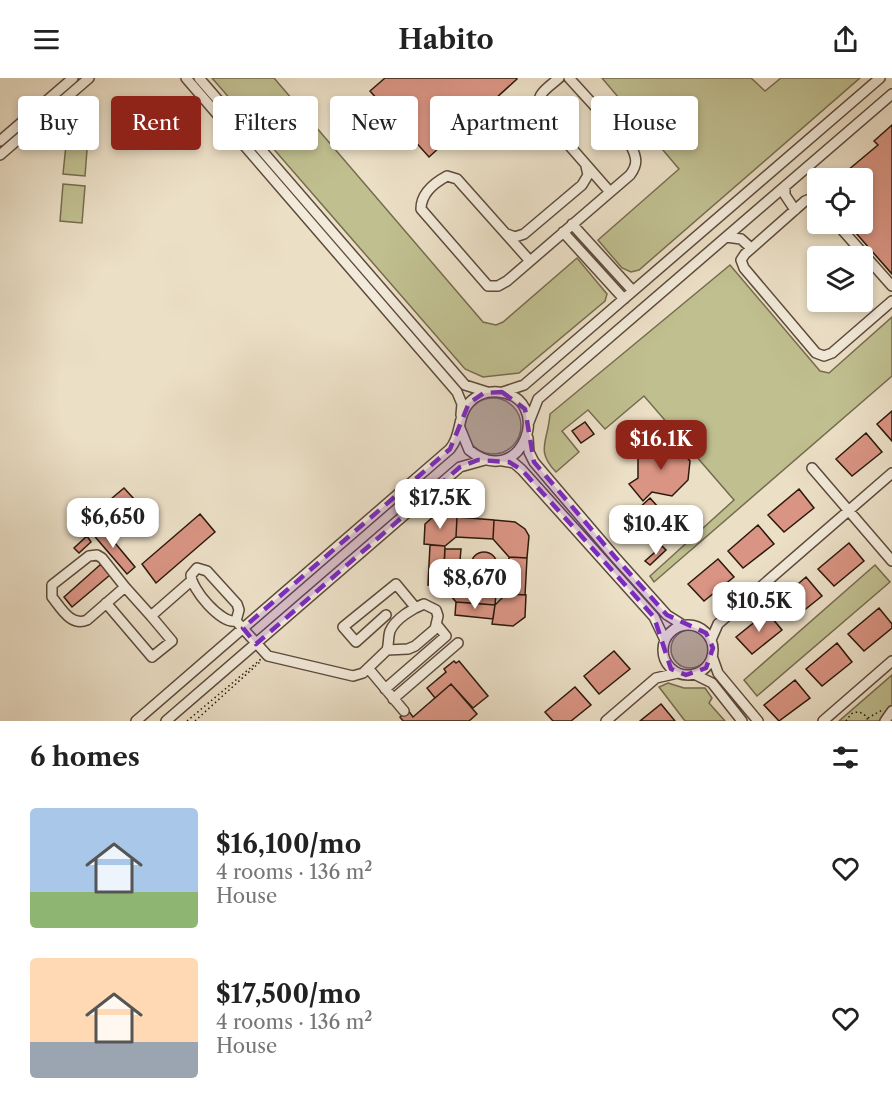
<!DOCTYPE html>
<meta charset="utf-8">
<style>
body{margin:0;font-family:"Libre Caslon Text",serif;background:#f6f6f6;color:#222;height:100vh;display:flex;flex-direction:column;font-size:22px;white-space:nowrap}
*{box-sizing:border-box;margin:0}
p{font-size:20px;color:#767676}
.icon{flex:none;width:33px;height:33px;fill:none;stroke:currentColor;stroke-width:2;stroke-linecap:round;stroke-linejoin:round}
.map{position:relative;height:643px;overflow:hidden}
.drawer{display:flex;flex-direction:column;background:#fff;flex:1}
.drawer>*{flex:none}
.top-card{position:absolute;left:18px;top:18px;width:856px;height:54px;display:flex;gap:12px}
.controls{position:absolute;left:807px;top:90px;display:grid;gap:12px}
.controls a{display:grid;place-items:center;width:66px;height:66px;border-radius:6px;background:#fff;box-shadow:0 3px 9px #0003;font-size:30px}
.price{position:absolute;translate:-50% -51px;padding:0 14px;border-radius:12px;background:#fff;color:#222;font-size:20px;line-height:39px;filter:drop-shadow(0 2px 3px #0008)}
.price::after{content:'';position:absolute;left:50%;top:36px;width:18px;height:14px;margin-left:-9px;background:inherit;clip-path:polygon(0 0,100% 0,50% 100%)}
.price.current{background:#8f2418;color:#fff}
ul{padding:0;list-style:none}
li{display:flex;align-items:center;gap:18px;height:150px;padding:0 30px}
li span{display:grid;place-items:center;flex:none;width:168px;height:120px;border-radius:6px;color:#555}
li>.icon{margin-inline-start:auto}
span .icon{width:72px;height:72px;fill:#fffc;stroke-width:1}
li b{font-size:26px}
h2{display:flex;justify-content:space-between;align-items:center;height:72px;padding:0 30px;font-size:26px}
.chip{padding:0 21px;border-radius:6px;background:#fff;box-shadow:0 3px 9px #0003;font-size:21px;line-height:54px}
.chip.current{background:#8f2418;color:#fff}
header{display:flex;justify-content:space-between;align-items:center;height:78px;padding:0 30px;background:#fff;font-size:27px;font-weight:700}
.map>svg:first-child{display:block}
.green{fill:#c0bf90;stroke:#766c4e;stroke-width:1.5}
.building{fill:#d99483;stroke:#2c190c;stroke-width:1.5}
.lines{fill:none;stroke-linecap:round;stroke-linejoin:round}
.minor-casing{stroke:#5c4a3a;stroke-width:12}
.path{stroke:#2c190c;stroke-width:1.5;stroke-dasharray:1.5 3;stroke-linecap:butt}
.minor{stroke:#f2eada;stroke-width:9}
.marked{fill:#7b2cbf;fill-opacity:0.2;stroke:#7b2cbf;stroke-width:4.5;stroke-dasharray:12 8;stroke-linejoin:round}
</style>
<header><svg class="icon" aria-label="menu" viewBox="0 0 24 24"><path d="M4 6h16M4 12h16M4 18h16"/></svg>Habito<svg class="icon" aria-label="share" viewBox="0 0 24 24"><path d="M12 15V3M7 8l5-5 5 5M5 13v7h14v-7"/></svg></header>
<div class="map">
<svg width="892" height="643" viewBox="0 0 892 643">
<rect width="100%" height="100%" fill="#ebdfc6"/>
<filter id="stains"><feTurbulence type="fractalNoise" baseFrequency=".00333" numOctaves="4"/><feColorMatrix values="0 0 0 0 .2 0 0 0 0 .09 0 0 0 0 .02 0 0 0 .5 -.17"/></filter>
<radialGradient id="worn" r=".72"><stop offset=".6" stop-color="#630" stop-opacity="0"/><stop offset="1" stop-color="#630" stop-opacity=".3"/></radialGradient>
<path class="green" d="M212 0H274L483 244 496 247 503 244 577 180 607 216 605 223 519 295 483 299 465 291Z
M602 0H751L765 13 781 0H860L639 192 631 194 622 190 598 162 679 91Z
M67 57 88 59 85 98 63 96Z
M63 106 85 108 82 145 60 143Z
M730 187 820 293 829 295 892 239V298L654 504 650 498 734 422 644 318 605 351 588 332 562 353 579 374 556 394C535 372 548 364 550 336Z
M465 348a28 28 0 1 1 56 0a28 28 0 1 1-56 0Z
M875 487 890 504 757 618 744 602Z
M671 571a19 19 0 1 1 38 0a19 19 0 1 1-38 0Z
M892 597V643H839Z
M668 605 684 610H705L712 620 709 625 725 643H685L659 609Z"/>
<path class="building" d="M385 0H516L517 1 484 31 496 45 473 64 461 50 429 79 370 13Z
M892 47V196L848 146H862V100H844L841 98 878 67 874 63Z
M892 333V363L877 346Z
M585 344 594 356 581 365 572 353Z
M866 355 882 374 852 398 836 381Z
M654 365 675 366 690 383 688 402 672 418 652 414 643 423 629 406 638 400V379Z
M124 410 134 421 114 437 105 426Z
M799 411 814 430 784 454 768 437Z
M650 420 659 430 647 443 637 432Z
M200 436 215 454 156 505 142 486Z
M435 437 457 439 456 459 445 468 424 466 425 446Z
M457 439 494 442 493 461 456 459Z
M494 442 515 444 525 451 529 458 527 480 509 479 493 461Z
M100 447 135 489 127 496 91 454Z
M758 447 774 466 743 490 728 473Z
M87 458 91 464 79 475 74 470Z
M849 465 864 483 834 508 818 491Z
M430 467 445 468 443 508 428 507Z
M662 468 666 472 650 487 645 483Z
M445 471H461L459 494 444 492Z
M471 487a13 13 0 1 1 26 0a13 13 0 1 1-26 0Z
M509 479 527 480 525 517 507 516Z
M718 481 734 499 704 523 688 506Z
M101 486 110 497 72 529 64 519Z
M444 492 460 495 469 500 473 513 471 525 456 524 443 508Z
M806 499 822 518 792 542 776 525Z
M473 514 496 516 495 527 471 525Z
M506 516 526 517 525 539 513 548 492 546 495 527Z
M456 524 495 527 493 541 455 537Z
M879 530 892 546V550L864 573 848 556Z
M767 534 782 552 752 576 736 559Z
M837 565 852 584 822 608 806 591Z
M614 573 630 591 599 616 584 598Z
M454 583 456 585 459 583 488 618 473 630 451 606 435 620 427 610 446 594 444 591Z
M795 602 810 620 779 643 764 627Z
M451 606 477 636 469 643H403L400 639 408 632 413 639Z
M575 609 591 627 571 643H553L545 634Z
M661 626 675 643H640Z"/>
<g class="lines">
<defs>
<path id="minor" d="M186 0 457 314 462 326 461 337
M199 0 465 307 487 314
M559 0C548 10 533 17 540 34L610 114
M0 63 73 0
M0 77 89 0
M785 108V117L795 132
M818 124 810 121 805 123 745 176 741 182 744 190 816 275 824 278 832 275 892 223
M572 146 633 213
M837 146 892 208
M563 154 624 221
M507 156 515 159 524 156 582 107 588 97 586 88
M726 159 741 161 751 170
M530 183 457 101 447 98C434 105 421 116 421 131L488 208H498L507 203 630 97C638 86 637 80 631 68L569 0
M503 314 524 307 880 0
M529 344 538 321 892 16
M528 360 529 374 534 384 615 479 667 537 683 547
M503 383 514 385 522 392 654 539 665 562
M812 390 892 483
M97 477 102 480 125 509 87 542C71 549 61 530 52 519V507L89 478Z
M125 509 151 538 191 503
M106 525 152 579 172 563 151 538
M386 537 356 564 343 549 396 506 415 529
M236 543C221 546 191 511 191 497L197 490 207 493 237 526 239 532 236 543 268 578 353 598 363 595 387 572 408 571 415 568 435 551 438 538 436 532 424 526C413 530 395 541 390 553 388 559 389 566 387 572
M663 572a25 25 0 1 1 50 0a25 25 0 1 1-50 0Z
M711 562 718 546 892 395
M712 578 718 595 758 643
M368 590 404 633
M694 596 712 605 742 643
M385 611 446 558 437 547
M393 621 458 565
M136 643 450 371C462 357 457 338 469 325 476 317 487 313 498 314 556 319 522 415 469 372L460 350
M166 643 460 389 485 382
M606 643 656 600 678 595
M823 643 892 583
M885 643 892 633"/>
</defs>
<use href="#minor" class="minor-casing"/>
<path class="path" d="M868 640 882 632
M187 643 261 581
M195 643 260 584
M846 643 851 636C858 632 866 635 868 643"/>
<use href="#minor" class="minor"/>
</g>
<path class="marked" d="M502 314 525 331 534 384 615 479 667 537 706 555 713 570 706 590 686 597 671 591 654 539 522 392 509 384 478 382 460 389 256 566 243 550 450 371 469 325 484 315Z"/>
<rect width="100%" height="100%" filter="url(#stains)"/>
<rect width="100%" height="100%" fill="url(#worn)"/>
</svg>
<div class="controls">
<a><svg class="icon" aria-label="locate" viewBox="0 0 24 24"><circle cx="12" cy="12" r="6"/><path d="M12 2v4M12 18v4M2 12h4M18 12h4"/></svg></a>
<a><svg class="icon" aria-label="layers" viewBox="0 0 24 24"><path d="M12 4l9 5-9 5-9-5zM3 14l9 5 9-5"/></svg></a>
</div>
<b class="price current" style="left:661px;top:393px">$16.1K</b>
<b class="price" style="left:440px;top:452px">$17.5K</b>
<b class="price" style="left:113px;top:471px">$6,650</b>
<b class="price" style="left:656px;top:478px">$10.4K</b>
<b class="price" style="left:475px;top:532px">$8,670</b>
<b class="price" style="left:759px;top:555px">$10.5K</b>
<div class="top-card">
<a class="chip">Buy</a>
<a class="chip current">Rent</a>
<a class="chip">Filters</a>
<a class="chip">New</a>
<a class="chip">Apartment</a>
<a class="chip">House</a>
</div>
</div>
<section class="drawer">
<h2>6 homes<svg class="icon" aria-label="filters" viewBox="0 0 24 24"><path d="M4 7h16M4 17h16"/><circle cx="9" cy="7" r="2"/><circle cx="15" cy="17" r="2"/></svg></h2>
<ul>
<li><span style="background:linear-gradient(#a9c7e8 70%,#8fb573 0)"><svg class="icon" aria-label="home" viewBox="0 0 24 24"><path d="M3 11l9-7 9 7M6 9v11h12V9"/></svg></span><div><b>$16,100/mo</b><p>4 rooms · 136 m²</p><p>House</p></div><svg class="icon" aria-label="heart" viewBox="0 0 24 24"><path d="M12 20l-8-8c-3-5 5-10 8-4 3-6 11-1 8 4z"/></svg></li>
<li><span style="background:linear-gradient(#ffd9b3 70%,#9aa5b1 0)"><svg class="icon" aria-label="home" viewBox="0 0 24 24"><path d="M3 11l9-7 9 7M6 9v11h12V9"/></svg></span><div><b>$17,500/mo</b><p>4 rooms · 136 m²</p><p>House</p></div><svg class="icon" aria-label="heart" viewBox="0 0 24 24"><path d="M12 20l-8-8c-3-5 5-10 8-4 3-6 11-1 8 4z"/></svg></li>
</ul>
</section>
